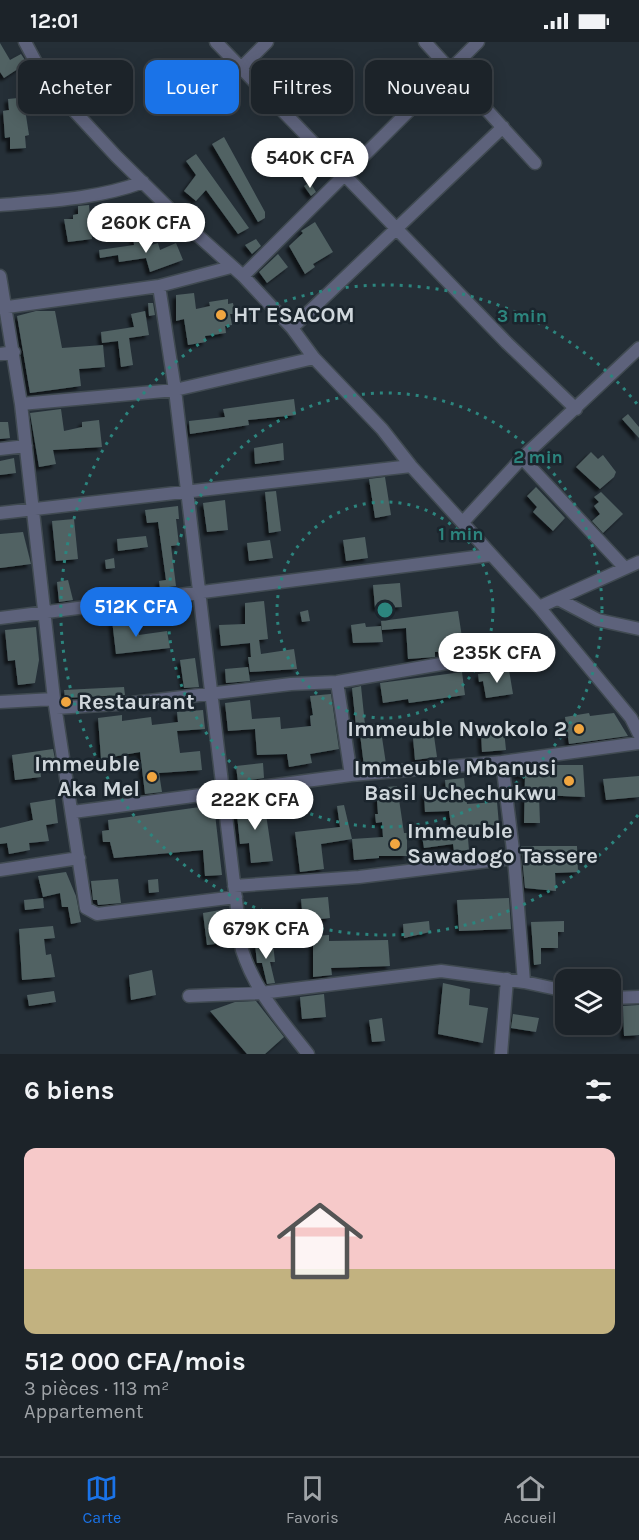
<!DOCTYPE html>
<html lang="fr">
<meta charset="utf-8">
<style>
body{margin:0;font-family:Karla,sans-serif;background:#252b31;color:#f1f3f6;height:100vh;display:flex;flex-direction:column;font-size:22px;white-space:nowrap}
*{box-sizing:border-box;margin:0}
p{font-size:20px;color:#a0a4a8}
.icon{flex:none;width:33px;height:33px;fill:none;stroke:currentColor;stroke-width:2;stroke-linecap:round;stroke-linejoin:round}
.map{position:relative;height:1012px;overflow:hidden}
.panel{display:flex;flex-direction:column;background:#1c2329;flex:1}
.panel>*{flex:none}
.guide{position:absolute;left:18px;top:18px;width:603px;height:54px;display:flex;gap:12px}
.tools{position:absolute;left:555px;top:927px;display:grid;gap:12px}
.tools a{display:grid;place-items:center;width:66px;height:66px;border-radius:12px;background:#1c2329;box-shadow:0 3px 15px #0003,0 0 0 2px #3a4046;font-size:30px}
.price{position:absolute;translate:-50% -51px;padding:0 14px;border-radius:21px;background:#fff;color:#222;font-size:20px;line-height:39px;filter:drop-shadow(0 2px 3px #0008)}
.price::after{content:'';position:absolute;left:50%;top:36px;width:18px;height:14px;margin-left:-9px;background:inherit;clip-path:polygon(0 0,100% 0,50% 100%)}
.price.selected{background:#1a73e8;color:#fff}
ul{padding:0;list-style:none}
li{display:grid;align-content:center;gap:12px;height:318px;padding:0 24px}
li span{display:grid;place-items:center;height:186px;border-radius:12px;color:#555}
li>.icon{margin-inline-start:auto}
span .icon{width:108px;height:108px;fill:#fffc;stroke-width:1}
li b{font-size:26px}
h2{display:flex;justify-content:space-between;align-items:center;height:72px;padding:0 24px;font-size:26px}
.tag{padding:0 21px;border-radius:12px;background:#1c2329;box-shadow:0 3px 15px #0003,0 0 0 2px #3a4046;font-size:21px;line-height:54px}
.tag.selected{background:#1a73e8;color:#fff}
.status{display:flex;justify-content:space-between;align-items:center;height:42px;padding:0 30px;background:#1c2329;direction:ltr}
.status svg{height:16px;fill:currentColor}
.menu{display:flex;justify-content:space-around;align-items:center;height:84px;border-top:2px solid #3a4046;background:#1c2329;font-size:16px;color:#a0a4a8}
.menu a{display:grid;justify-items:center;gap:3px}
.menu .selected{color:#1a73e8}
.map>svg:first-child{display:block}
.building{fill:#516264;filter:url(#shadow)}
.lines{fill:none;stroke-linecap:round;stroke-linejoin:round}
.minor-casing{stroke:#404a51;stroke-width:15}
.minor{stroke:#5d627b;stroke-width:12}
.ring{fill:none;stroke:#2c857e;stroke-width:3;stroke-dasharray:3 6}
.poi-dot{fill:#f1a640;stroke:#1b252d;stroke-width:2}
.labels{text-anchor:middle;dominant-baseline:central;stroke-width:5;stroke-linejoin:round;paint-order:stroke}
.poi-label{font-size:22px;font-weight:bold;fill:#d0d7dc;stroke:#1b252d;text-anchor:start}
.centre{fill:#2c857e;stroke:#1b252d;stroke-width:3}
.ring-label{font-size:18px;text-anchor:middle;font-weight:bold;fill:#2c857e;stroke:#1b252d;stroke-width:5;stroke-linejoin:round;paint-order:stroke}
</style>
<div class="status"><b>12:01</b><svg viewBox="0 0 49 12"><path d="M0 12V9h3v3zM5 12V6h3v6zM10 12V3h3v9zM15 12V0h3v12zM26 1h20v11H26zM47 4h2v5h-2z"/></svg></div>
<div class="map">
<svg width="639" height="1012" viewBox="0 0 639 1012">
<defs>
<filter id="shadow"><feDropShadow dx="-3.5" dy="3.5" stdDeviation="1.5" flood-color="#0009"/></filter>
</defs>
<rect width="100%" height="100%" fill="#252f37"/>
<path class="building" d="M0 1 10 18 21 12 27 21 4 36 0 30Z
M39 40 40 47 44 46 46 54 42 55 43 64 25 67 29 93 25 94 26 106 10 107V95L5 96 3 69 9 68 8 57 28 55 25 42Z
M224 95 265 170V176L258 180 212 102Z
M196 112 249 186 238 192 206 148 196 159 184 149 196 133 186 119Z
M310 140 316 150 311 154 304 144Z
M89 163 92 197 68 200 64 177H73V173L78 172V164Z
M315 180 333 210 313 222 315 225 305 232 289 204 303 191 301 189Z
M140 192 142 206 158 201 160 208 176 201 183 218 150 230 146 216 119 220 118 213 100 216 99 208 134 203 133 193Z
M256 197 261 204 252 212 245 203Z
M278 212 288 225 267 241 259 230Z
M194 251 196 267 210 264 209 260 228 257V262L233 261 235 272H230L232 283 225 284 226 291 205 294 206 300 188 303 184 277 176 279V253Z
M148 261H153L155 273 149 274Z
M36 269H55L62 306 103 303 105 325 79 327 81 344 30 351 17 274Z
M145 269 149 293 129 296 133 323 121 325 118 299 102 301 101 290 134 285 131 272Z
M294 357 296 373 248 378 249 383 190 392 189 379 225 375 223 367Z
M61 367 64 389 82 385V380L99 378 102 405 53 408 56 422 39 425 30 371Z
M628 372 639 385V396L622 377Z
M0 380H8L10 396 0 397Z
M283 401 284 418 255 422 254 406Z
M591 410 598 417 603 413 616 430 614 435 600 447 576 425Z
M14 416 16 431 0 433V419Z
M385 435 391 473 375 476 369 437Z
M536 445 565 476 553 489 533 470 537 465 527 454Z
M276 449 281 489 269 491 265 450Z
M601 450 623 472 603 491 592 479 600 472 594 464 599 460 594 455Z
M225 458 228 488 207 490 203 461Z
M178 464 179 477H176L179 503 171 504 176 544 160 546 159 539 166 538 158 480 147 481 145 468Z
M74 477 78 517 56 519 52 479Z
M23 490 31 522 0 526V492Z
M146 494 148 505 118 509 117 497Z
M365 495 368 516 346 519 343 498Z
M270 498 273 516 249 519 247 501Z
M114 516 115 526 106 527 105 518Z
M68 538 73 558 59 560 57 540Z
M400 541 402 565 375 566 373 543Z
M264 559 268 597 259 598 261 612 294 607 297 627 250 630 248 615H251L250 601 221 604 219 583 245 582V561Z
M308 568 310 579 302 580 300 570Z
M458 569 463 602 449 604 450 609 435 610V615L408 617 406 586 382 588 381 579Z
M137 575 139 593 167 589 170 606 116 612 112 578Z
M365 581 366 585 381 584 383 600 353 601 351 583Z
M36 585 39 618 35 641 18 643 15 618 8 619 5 588Z
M195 616 199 645 184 646 180 618Z
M248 625 250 639 226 641 225 627Z
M509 628 513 652 486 656 483 639 479 640 478 632Z
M462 630 465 653 409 661 408 657 383 661 380 641Z
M361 644 365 683 380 682 386 722 364 724 359 684H356L352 646Z
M124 645 125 653 65 656 64 648Z
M331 652 339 707 310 712 312 721 289 725 287 712 257 713 255 687 228 689 225 661 250 658 252 677 280 675 281 687 311 684 310 674 313 673 310 654Z
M203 668 205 687 177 689 180 711 200 709 202 728 159 731 162 750 145 752 140 710 101 717 98 676 122 673V679L151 675 152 683 178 680 177 670Z
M589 671 590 674 614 671 628 694 569 702 565 675Z
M504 688 506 708 482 710 481 690Z
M434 694 437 715 415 718 413 696Z
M53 707 55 717 39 720 41 735 15 738 12 713Z
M263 721 264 736 238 740 236 724Z
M554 723H583L585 755 539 753 540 781H524L525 734H517L516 727 554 725Z
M639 734V755L606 758 603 737Z
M464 736 467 762 497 760 499 783 467 785 469 808 454 809 453 802 424 806 421 788 451 784 449 769 425 770 424 750 446 748 445 738Z
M397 744 404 791H407V814H379V816L354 818 352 797 383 795 382 780 376 781 375 772H378L376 746Z
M55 757 58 781 46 783 49 799 29 801 30 808 9 812 7 801 0 802V786L33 778 30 761Z
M264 759 273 819 251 821 249 801 240 802 236 763Z
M214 763 222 833 205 834 203 808 114 816 110 800H103L102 789 109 788 108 778Z
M344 763 352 797 321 802 324 827 300 830 295 790 340 785 337 764Z
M521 804H577L578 830 555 831 556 849 525 846Z
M66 830 76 854 81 880 71 882 68 865H62L60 851 43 855 38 834Z
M118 837 121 861 98 863 97 858H93L91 839Z
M158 837 159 850 149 851 148 838Z
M328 855 330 876 303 879 301 857Z
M43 856 44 866 25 868 24 858Z
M509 856 511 887 459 889 457 858Z
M226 867 231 900 207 903 203 871Z
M429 879 430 890 404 896 403 882Z
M564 879V890H558V906H541V922L534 923 531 880Z
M53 884 55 896 44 897 46 913 51 912 55 935 22 938 19 887Z
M329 893V899L388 898 390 924 331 926 332 933 313 935V894Z
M273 901 275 920H270L275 941 267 942 262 921H257L255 902Z
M152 928 156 953 131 958 129 933Z
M443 941 470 947 469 963 488 966 483 1001 438 992Z
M54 949 56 960 29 964 27 953Z
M324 952 326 975 302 977 300 955Z
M256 959 284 995 265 1012H247L210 969 235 960Z
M639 963V993L624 994 623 964Z
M513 972 539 976 536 990 511 986Z
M382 976 385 999 372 1000 369 978Z"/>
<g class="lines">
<defs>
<path id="minor" d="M25 0 40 28 66 60 116 114 184 181 243 234 292 286 314 316 382 387 411 424 539 565 631 676 639 692
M216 0 507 301 576 367
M425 0 535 121
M242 25 267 0
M0 163C49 159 97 157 143 140
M0 234 21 362 54 657 86 866 97 872 236 855
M243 234 478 0
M159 244 175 348 242 908C255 949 282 979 308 1012
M0 266 159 244 231 225
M292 286 503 85
M0 312 14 310
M21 362 175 348 314 316
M0 407 26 404
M522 416 624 525
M0 471 411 424
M463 480 522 416 639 306
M558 557 598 578 639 587
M539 565 639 520
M0 576 491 513
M337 640 351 733
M0 660 54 657
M56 666 132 661 291 642 337 640 464 618
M502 720 639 701
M73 770 351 733 502 720 514 816 524 940
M0 828 79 816
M234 844 359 835 514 816
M189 954 261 951 441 929 524 940 566 949
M610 956 639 955
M501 1012 507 937"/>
</defs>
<use href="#minor" class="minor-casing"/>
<use href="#minor" class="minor"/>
</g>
<g class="ring">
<circle cx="385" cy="568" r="108"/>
<circle cx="385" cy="568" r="217"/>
<path d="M638 773A325 325 0 1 1 638 363"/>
</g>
<g class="poi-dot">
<circle cx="221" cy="273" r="6"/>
<circle cx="66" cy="660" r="6"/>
<circle cx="579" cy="687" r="6"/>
<circle cx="152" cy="735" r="6"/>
<circle cx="569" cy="739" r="6"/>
<circle cx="395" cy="802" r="6"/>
</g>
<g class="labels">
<g class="poi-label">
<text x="233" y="273">HT ESACOM</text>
<text x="78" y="660">Restaurant</text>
<text x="567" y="687" text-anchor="end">Immeuble Nwokolo 2</text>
<text x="140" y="722" text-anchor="end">Immeuble<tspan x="140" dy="25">Aka Mel</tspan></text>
<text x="557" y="726" text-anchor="end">Immeuble Mbanusi<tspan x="557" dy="25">Basil Uchechukwu</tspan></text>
<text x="407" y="789">Immeuble<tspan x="407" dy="25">Sawadogo Tassere</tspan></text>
</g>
</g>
<circle cx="385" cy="568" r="9" class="centre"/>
<g class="ring-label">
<text x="522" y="280">3 min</text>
<text x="538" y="421">2 min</text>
<text x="461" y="498">1 min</text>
</g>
</svg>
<div class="tools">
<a><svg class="icon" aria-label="layers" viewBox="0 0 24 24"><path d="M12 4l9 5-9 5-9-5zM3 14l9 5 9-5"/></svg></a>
</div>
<b class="price" style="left:310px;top:147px">540K CFA</b>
<b class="price" style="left:146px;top:212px">260K CFA</b>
<b class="price selected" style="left:136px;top:596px">512K CFA</b>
<b class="price" style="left:497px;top:642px">235K CFA</b>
<b class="price" style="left:255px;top:789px">222K CFA</b>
<b class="price" style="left:266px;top:918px">679K CFA</b>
<div class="guide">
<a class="tag">Acheter</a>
<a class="tag selected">Louer</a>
<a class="tag">Filtres</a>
<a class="tag">Nouveau</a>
</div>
</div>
<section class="panel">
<h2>6 biens<svg class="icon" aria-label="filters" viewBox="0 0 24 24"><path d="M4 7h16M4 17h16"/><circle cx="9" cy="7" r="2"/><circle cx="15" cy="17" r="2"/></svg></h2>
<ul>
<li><span style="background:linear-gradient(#f6c9c9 65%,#c2b280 0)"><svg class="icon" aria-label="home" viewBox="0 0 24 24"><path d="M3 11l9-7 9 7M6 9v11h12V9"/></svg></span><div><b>512 000 CFA/mois</b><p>3 pièces · 113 m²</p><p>Appartement</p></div></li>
</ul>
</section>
<nav class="menu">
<a class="selected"><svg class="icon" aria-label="map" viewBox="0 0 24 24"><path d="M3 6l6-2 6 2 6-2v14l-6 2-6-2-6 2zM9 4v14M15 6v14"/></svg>Carte</a>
<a><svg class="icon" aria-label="saved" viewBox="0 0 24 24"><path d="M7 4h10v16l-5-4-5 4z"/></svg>Favoris</a>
<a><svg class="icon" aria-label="home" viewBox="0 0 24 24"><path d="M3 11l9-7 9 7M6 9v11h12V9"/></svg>Accueil</a>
</nav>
